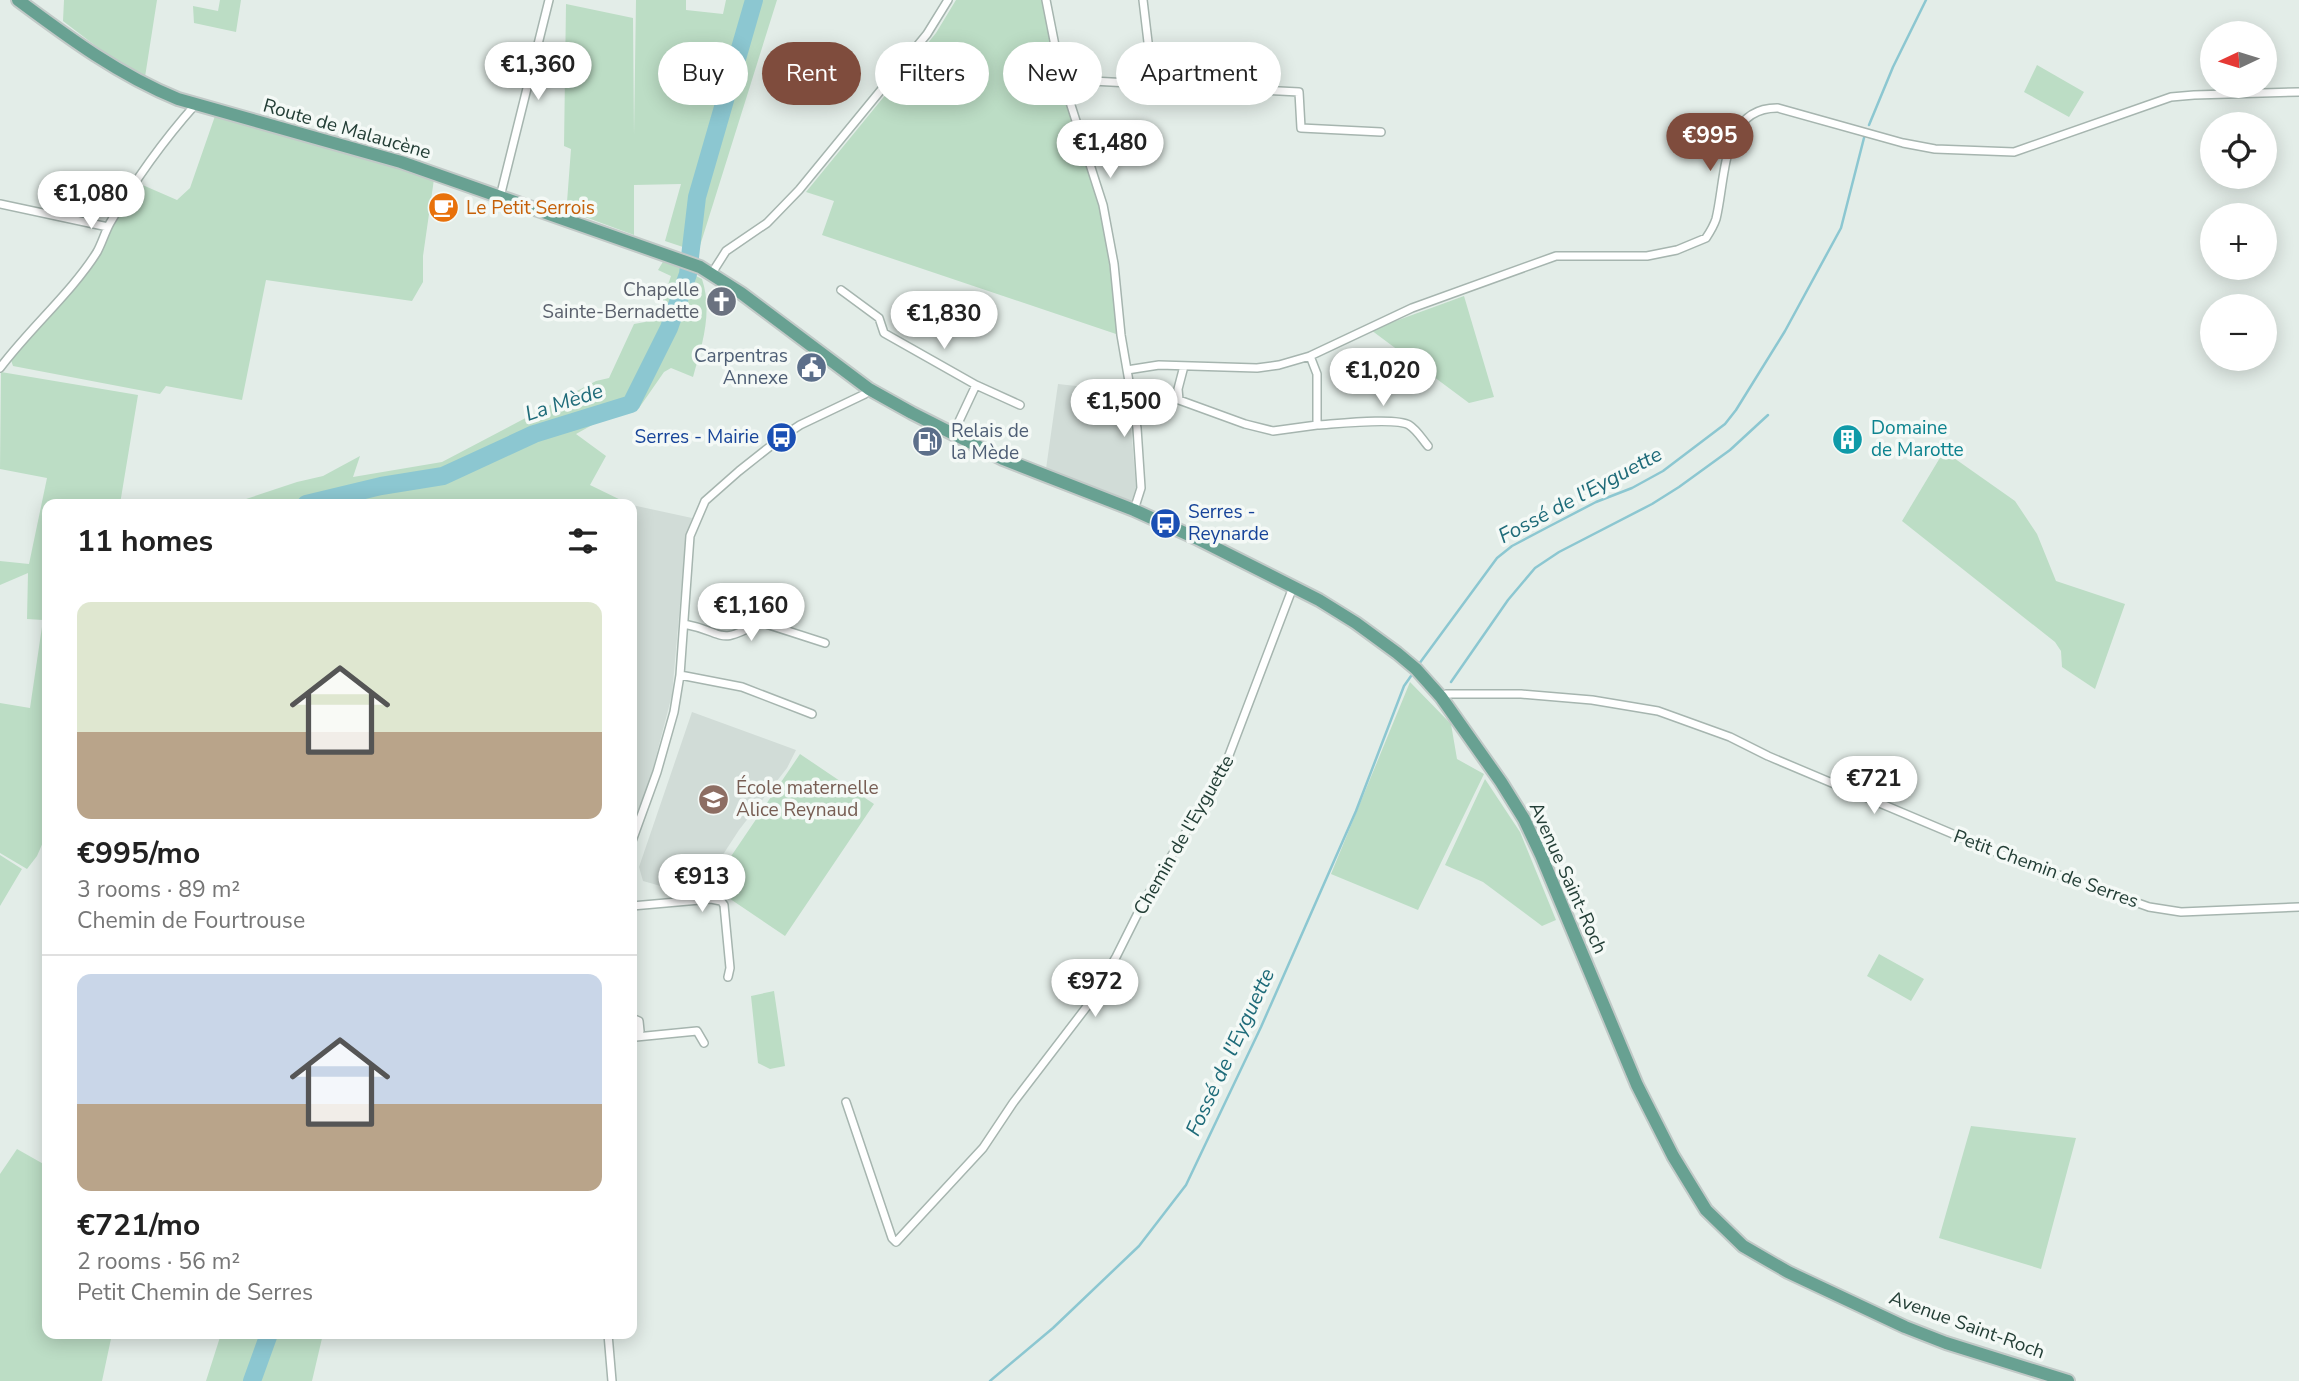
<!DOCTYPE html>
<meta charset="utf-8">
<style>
body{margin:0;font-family:"Nunito Sans",sans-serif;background:#f6f6f6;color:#222;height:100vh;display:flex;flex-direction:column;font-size:26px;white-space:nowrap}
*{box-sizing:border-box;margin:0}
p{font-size:23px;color:#767676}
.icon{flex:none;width:38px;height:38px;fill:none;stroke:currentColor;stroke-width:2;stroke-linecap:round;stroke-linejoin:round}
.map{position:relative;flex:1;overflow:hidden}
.sheet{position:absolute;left:42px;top:499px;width:595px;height:840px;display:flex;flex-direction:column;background:#fff;border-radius:14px;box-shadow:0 4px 18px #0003}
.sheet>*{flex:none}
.hud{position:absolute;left:658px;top:42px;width:665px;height:63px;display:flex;gap:14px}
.needle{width:46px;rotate:266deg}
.tools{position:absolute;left:2200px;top:21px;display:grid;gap:14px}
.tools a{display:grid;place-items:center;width:77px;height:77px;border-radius:50%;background:#fff;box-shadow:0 4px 18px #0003;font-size:35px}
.price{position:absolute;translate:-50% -60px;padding:0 16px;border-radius:24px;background:#fff;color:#222;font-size:23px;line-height:46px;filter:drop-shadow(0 2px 4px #0008)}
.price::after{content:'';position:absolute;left:50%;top:42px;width:21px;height:16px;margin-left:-10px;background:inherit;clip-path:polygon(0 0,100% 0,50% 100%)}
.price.active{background:#7f4c3d;color:#fff}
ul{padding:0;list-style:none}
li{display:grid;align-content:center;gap:14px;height:371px;padding:0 35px}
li+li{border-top:2px solid #e0e0e0}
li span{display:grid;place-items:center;height:217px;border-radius:14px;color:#555}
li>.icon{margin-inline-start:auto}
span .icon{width:126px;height:126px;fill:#fffc;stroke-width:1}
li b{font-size:30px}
h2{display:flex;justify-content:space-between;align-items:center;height:84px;padding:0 35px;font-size:30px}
.pill{padding:0 24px;border-radius:32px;background:#fff;box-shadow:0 4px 18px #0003;font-size:24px;line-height:63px}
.pill.active{background:#7f4c3d;color:#fff}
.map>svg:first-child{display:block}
.built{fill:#d1dcd7}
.green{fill:#bcddc5}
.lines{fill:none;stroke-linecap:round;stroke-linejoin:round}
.stream{stroke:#8cc7d1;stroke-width:2.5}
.river{stroke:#8cc7d1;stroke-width:18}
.minor-casing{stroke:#a6b5af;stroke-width:10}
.primary-casing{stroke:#c1c9c7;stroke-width:16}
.minor{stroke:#fff;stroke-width:7}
.primary{stroke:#68a192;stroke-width:12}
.labels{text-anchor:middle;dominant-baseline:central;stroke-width:7;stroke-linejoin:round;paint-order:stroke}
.street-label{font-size:19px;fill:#233e36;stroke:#f4f9f6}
.food-label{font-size:19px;fill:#c56008;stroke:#f4f9f6;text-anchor:start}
.worship-label{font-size:19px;fill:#5b616d;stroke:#f4f9f6;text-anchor:end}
.service-label{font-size:19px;fill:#4e5e75;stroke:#f4f9f6;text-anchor:end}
.culture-label{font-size:19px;fill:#0d838f;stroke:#f4f9f6;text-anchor:start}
.transit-label{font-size:19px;fill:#164399;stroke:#f4f9f6;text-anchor:end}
.education-label{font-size:19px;fill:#785e54;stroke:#f4f9f6;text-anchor:start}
.water-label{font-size:21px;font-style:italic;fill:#1e6b79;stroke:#f4f9f6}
</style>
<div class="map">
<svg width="2299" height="1381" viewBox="0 0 2299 1381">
<rect width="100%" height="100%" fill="#e3ede8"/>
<path class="built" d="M1058 384 1121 391 1129 401 1136 487 1131 503 1046 469Z
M632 505 692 518 686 536 672 695 650 780 632 826Z
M692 712 796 750 787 768 739 830 696 896 643 881 639 867Z"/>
<path class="green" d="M64 0H157L145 77 114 60 63 21Z
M220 0H241L236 32 194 23 193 6 218 11Z
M636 0H686V10L723 14 726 0H777L698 252 665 241 681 184 634 185V235L585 217V212L567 202 571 149 564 146 566 4 633 18 634 135Z
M956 0H1043L1101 205 1119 335 822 235 834 201 806 192 936 33Z
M2037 65 2084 92 2069 117 2024 92Z
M215 116 385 162 434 179 423 256V282L412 301 266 280 242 400 166 386 160 394 13 366 11 360 14 353 75 285 138 183 177 200 190 188Z
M664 260 702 279C713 312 702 345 693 377L671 368 664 372 639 408 603 419 576 434 606 456 590 485 629 504H582L580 501 565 500 564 504H231L297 482 323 476 360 456 353 477 442 462 596 381 609 378 634 324 656 320 671 276 658 270Z
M1464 296 1494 397 1469 403 1371 330Z
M1 372 138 395 120 504H47V833L37 856 27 869 0 853V703L30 708 43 620 27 619 28 573 0 585V561L29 564 47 478 0 469Z
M1944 451 2015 501 2037 534 2056 581 2125 604 2095 689 2062 667 2061 651 2055 642 1902 521Z
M1410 682 1451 724 1457 759 1484 774 1418 910 1331 874Z
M800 754 874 804 785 936 711 886Z
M1485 779 1520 832 1556 920 1542 926 1483 882 1445 865Z
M0 855 22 869 0 906Z
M1879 954 1924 979 1911 1001 1867 976Z
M774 991 785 1066 770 1069 758 1063 751 996Z
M1971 1126 2076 1138 2041 1269 1939 1238Z
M17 1149 47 1166V1334H112L102 1381H0V1174Z
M221 1334H265L248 1381H206Z
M273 1334H323L312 1381H256Z"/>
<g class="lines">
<path class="stream" d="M1869 125 1893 67 1926 0
M1419 664 1497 558 1512 546 1548 527 1596 502 1632 488 1663 471 1725 424 1736 410 1785 331 1841 228 1865 134
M1451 682 1508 600 1535 568 1559 552 1652 504 1679 487 1730 450 1768 415
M990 1381 1053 1328 1139 1246 1186 1185 1261 1027 1356 811 1404 686 1411 676"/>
<path class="river" d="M306 504 381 486 443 476 534 434 631 404 669 328 688 274 697 197 754 0
M252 1381 269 1334"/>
<defs>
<path id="minor" d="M1046 0 1060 71 1103 205 1114 264 1121 335 1137 428 1141 488 1134 510
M1143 0 1153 84
M1063 81 1073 80 1299 92 1301 128 1381 132
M500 197 549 0
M0 204 108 227
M712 273 726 251 767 223 799 190 927 34 948 0
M841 290 879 318 884 333 976 385 953 434
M1184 366 1178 389 1179 400 1245 424 1273 431 1317 425V374L1310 356
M0 368C29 329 72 292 97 252 102 243 105 232 110 223 135 180 162 142 195 105
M1127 370 1159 365 1257 368 1279 365 1310 356 1412 308 1556 256H1647L1677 250 1706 238C1710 232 1714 225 1716 219 1726 179 1721 107 1778 108L1903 143 1935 149 2014 152 2171 97 2194 95 2299 92
M976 385 1020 405
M1317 425C1335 424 1396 417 1409 425 1417 430 1422 439 1428 446
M684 624C727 632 716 647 760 622L825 643
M680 675 742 687 812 714
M1441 697 1446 694H1521L1592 700 1658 711 1730 737 1768 756 2005 856 2149 907 2181 912 2299 907
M632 841 657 772 674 712 680 675 690 536 705 501 739 471 782 437 800 425 865 394 869 389
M632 906 711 899 721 901 724 905 730 968 728 977
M632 1018 639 1021 640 1031 636 1037
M636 1037 697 1031 704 1043
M846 1102 892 1238 896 1242 983 1148 1013 1103 1088 1005 1116 957 1144 901 1223 771 1293 587
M608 1334 612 1381"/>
<path id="primary" d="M18 0C69 38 119 75 178 99L401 162 700 267 741 293 869 389 912 413 1003 459 1134 510 1198 539 1319 600 1356 623 1397 653 1416 669 1441 697 1501 782 1524 819 1541 855 1637 1085 1673 1156 1706 1210 1743 1246 1788 1272 1905 1327 1946 1343 2068 1381"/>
</defs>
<use href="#minor" class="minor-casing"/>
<use href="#primary" class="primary-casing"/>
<use href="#minor" class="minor"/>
<use href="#primary" class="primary"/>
</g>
<defs>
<symbol id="cafe-disc" viewBox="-11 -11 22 22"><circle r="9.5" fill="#e8710a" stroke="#f4f9f6"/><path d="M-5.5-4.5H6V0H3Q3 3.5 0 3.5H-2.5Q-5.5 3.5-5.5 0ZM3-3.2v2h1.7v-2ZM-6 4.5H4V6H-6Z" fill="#fff"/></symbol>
<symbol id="church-disc" viewBox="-11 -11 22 22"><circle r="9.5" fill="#6b7280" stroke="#f4f9f6"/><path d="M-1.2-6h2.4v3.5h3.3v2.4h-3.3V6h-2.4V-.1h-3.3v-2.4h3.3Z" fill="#fff"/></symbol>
<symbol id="civic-disc" viewBox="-11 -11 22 22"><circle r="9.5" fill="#5c6f8a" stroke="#f4f9f6"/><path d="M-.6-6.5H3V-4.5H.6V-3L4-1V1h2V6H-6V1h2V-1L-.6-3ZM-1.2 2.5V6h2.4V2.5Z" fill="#fff"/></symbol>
<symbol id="bus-disc" viewBox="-11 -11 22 22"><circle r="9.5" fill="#1a4fb4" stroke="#f4f9f6"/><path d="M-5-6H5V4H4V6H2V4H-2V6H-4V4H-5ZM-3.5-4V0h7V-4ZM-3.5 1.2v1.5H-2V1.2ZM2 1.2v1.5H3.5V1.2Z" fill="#fff"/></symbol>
<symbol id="building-disc" viewBox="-11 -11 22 22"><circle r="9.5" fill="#0f9aa8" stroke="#f4f9f6"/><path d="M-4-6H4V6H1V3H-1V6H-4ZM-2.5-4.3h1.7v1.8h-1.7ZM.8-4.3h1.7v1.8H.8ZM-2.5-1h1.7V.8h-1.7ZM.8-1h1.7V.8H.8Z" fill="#fff"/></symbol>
<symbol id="fuel-disc" viewBox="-11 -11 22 22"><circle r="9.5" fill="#5c6f8a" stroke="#f4f9f6"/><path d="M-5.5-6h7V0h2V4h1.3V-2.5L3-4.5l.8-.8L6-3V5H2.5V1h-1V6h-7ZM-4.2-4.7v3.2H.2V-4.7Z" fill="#fff"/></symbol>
<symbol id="school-disc" viewBox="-11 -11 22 22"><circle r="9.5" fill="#8d6e63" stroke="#f4f9f6"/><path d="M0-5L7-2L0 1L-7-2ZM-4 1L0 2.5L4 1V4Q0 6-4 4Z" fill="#fff"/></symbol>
</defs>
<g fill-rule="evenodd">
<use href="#cafe-disc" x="426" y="190" width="35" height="35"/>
<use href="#church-disc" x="704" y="284" width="35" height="35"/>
<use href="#civic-disc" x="794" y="350" width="35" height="35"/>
<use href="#bus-disc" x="764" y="420" width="35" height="35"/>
<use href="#building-disc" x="1830" y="422" width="35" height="35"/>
<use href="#fuel-disc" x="910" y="424" width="35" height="35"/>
<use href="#bus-disc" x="1148" y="506" width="35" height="35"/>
<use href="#school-disc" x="696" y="782" width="35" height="35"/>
</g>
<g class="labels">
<g class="street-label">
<text transform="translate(347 129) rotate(16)">Route de Malaucène</text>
<text transform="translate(1184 835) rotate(-60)">Chemin de l'Eyguette</text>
<text transform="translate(2046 869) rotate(20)">Petit Chemin de Serres</text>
<text transform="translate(1568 878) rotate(66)">Avenue Saint-Roch</text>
<text transform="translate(1967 1325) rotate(20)">Avenue Saint-Roch</text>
</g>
<g class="food-label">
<text x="466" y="208">Le Petit Serrois</text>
</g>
<g class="worship-label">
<text x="699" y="290">Chapelle<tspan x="699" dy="22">Sainte-Bernadette</tspan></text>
</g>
<g class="service-label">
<text x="788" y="356">Carpentras<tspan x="788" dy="22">Annexe</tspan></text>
<text x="951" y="431" text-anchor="start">Relais de<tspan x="951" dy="22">la Mède</tspan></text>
</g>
<g class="culture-label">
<text x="1871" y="428">Domaine<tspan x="1871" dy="22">de Marotte</tspan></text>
</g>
<g class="transit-label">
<text x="759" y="437">Serres - Mairie</text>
<text x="1188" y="512" text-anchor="start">Serres -<tspan x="1188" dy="22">Reynarde</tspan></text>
</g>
<g class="education-label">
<text x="736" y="788">École maternelle<tspan x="736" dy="22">Alice Reynaud</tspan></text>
</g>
<g class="water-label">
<text transform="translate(564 402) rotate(-18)">La Mède</text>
<text transform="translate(1580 495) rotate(-28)">Fossé de l'Eyguette</text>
<text transform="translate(1230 1052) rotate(-65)">Fossé de l'Eyguette</text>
</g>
</g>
</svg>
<div class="tools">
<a><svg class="needle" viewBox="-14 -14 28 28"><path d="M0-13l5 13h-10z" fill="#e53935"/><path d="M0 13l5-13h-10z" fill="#767676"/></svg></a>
<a><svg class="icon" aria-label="locate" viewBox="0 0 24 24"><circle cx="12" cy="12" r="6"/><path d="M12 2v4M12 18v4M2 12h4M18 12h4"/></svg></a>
<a>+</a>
<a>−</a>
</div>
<b class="price" style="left:538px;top:102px">€1,360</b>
<b class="price active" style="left:1710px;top:173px">€995</b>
<b class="price" style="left:1110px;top:180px">€1,480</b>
<b class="price" style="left:91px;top:231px">€1,080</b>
<b class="price" style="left:944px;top:351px">€1,830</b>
<b class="price" style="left:1383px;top:408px">€1,020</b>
<b class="price" style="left:1124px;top:439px">€1,500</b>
<b class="price" style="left:751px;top:643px">€1,160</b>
<b class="price" style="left:1874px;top:816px">€721</b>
<b class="price" style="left:702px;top:914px">€913</b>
<b class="price" style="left:1095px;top:1019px">€972</b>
<div class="hud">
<a class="pill">Buy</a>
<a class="pill active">Rent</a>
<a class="pill">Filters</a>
<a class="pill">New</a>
<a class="pill">Apartment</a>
</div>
<section class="sheet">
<h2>11 homes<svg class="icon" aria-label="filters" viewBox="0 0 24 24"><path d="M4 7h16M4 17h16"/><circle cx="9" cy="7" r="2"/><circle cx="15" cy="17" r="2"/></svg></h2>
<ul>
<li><span style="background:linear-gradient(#dfe7d0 60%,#b9a48a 0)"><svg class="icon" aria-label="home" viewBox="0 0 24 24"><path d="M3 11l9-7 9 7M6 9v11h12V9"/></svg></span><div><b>€995/mo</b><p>3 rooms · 89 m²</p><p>Chemin de Fourtrouse</p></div></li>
<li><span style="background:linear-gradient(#c9d6e8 60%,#b9a48a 0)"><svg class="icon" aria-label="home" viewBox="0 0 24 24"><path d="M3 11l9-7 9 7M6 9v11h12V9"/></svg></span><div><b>€721/mo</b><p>2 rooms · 56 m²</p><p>Petit Chemin de Serres</p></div></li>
</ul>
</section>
</div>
